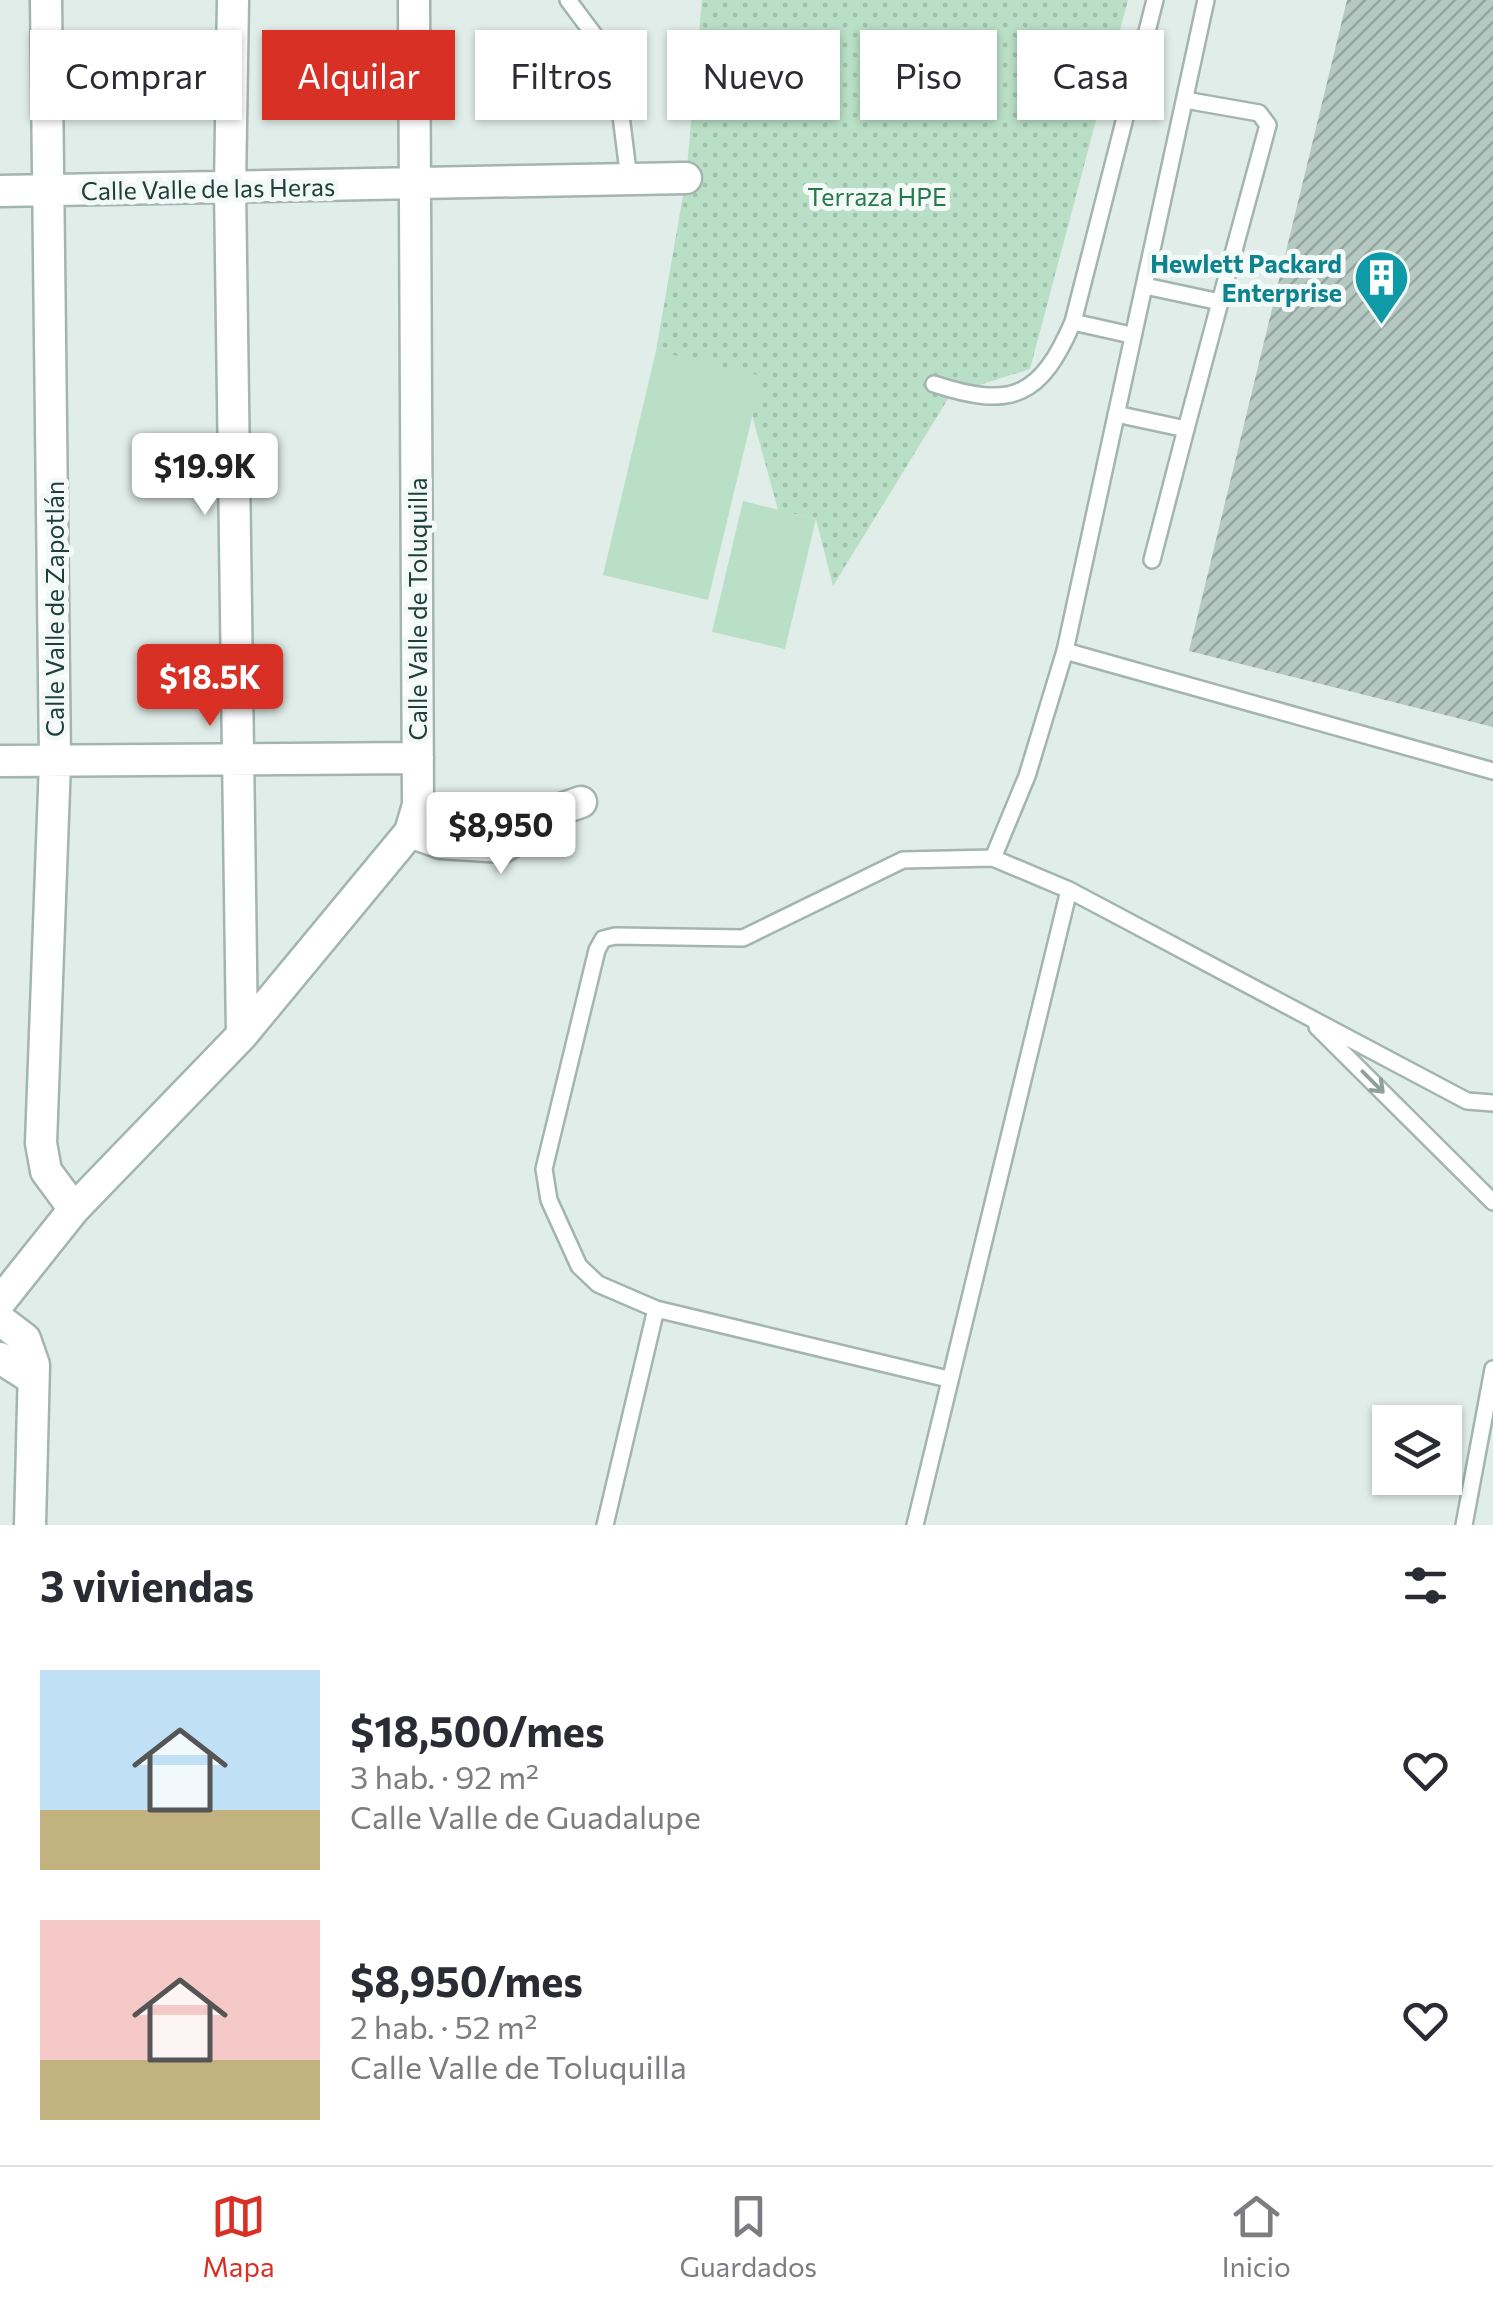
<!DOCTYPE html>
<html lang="es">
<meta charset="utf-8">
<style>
body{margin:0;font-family:Commissioner,sans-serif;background:#f2f2f3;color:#2b2b33;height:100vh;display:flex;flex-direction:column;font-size:38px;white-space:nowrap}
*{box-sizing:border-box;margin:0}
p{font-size:32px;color:#7c7c81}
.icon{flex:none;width:55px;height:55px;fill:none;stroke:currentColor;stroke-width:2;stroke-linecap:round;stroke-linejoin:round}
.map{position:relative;height:1525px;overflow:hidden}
.details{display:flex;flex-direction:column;background:#fff;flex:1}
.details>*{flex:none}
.banner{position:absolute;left:30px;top:30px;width:1435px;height:90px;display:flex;gap:20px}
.buttons{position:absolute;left:1372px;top:1405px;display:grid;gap:20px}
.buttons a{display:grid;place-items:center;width:90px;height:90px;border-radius:0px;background:#fff;box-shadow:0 2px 8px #0004;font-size:50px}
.price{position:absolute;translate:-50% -85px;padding:0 22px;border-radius:10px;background:#fff;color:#222;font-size:32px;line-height:65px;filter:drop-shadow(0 2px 5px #0008)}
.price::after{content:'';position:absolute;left:50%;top:60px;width:30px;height:22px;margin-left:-15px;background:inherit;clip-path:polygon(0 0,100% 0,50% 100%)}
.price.selected{background:#d93025;color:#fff}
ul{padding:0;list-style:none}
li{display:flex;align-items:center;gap:30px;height:250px;padding:0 40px}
li span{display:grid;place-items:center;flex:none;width:280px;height:200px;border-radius:0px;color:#555}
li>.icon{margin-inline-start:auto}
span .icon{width:120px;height:120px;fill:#fffc;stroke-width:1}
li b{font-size:42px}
h2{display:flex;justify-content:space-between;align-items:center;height:120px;padding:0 40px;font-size:42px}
.pill{padding:0 35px;border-radius:0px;background:#fff;box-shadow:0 2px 8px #0004;font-size:35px;line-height:90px}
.pill.selected{background:#d93025;color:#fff}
.menu{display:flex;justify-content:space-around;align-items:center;height:140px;border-top:2px solid #e1e1e2;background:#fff;font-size:28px;color:#7c7c81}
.menu a{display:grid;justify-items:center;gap:5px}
.menu .selected{color:#d93025}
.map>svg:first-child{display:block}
.park{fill:url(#park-dots)}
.pitch{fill:#b9dfc6}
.building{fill:url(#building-hatch)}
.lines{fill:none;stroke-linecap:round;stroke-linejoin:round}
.service-casing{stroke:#a3b5b0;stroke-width:20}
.minor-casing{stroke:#a3b5b0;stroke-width:35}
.service{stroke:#fff;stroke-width:15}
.minor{stroke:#fff;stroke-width:30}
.oneway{stroke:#909f9c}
.labels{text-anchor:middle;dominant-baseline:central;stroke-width:10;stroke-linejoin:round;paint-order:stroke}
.street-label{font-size:25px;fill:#203f39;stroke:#f2f9f6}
.park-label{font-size:25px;fill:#28784d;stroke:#f2f9f6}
.culture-label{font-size:25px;font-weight:bold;fill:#0d838f;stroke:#f2f9f6;text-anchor:end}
</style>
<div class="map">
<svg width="1493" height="1525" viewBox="0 0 1493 1525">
<defs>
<pattern id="park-dots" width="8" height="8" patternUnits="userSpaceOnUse" patternTransform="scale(2.5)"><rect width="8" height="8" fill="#b9dfc6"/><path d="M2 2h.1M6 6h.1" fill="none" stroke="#9fc0ab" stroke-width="1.8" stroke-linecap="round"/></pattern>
<pattern id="building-hatch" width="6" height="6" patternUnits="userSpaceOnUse" patternTransform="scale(2.5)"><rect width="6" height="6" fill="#b6c8c2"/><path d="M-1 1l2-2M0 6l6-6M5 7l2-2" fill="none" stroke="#94a49f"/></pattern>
</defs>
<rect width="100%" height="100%" fill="#e1ede8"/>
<path class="park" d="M702 0H1128L1030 369 951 394 833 586 816 519 778 510 752 415 761 377 656 351 686 178Z"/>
<path class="pitch" d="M656 351 762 376 708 600 603 575Z
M743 501 816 519 785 649 712 632Z"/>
<path class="building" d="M1347 0H1493V727L1189 651Z"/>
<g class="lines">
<defs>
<path id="service" d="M568 0 601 44 616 76 629 179
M1145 286 1220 302 1268 125 1259 113 1185 100
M1073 322 1131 335
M934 384C1013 410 1041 396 1073 322L1155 0
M1116 414 1186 429 1220 302
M1152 560 1186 429
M1065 651 1493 771
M993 858 1027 776 1065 651 1206 0
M1317 1027 1493 1202
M948 1379 656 1309 598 1284 579 1266 549 1200 544 1169 597 950 603 939 615 936 743 938 903 860 993 858 1069 890 1467 1101 1493 1103
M605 1525 656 1309
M915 1525 1069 890
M1464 1525 1493 1369"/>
<path id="minor" d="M46 0 55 762 41 1143 46 1171 74 1209
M233 0 230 187 242 1035
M0 191 686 178
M2 761 418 758
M410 832 441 843 503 847 527 833 547 814 581 802
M0 1302 74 1209 242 1035 410 832 418 805 414 0
M0 1320 25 1339 34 1365 30 1525
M0 1358 33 1379"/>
</defs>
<use href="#service" class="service-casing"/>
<use href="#minor" class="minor-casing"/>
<use href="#service" class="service"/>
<use href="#minor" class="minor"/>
</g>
<defs><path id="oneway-shaft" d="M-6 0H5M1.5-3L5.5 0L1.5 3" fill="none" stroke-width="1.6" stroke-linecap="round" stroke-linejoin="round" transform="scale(2.5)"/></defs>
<use class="oneway" href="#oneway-shaft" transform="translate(1373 1082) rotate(45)"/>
<defs>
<symbol id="building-pin" viewBox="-11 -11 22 30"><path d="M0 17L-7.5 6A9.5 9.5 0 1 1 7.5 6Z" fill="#0f9aa8" stroke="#f2f9f6"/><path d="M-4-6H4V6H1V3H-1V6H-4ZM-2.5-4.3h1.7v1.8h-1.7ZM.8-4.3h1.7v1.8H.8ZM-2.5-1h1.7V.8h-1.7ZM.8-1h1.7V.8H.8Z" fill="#fff"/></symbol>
</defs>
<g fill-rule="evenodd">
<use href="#building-pin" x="1350" y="246" width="63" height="86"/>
</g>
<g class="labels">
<g class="street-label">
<text transform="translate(208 188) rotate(-1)">Calle Valle de las Heras</text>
<text transform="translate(54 609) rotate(-90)">Calle Valle de Zapotlán</text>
<text transform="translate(417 609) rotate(-90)">Calle Valle de Toluquilla</text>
</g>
<g class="park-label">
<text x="877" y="196">Terraza HPE</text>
</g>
<g class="culture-label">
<text x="1342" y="263">Hewlett Packard<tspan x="1342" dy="29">Enterprise</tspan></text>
</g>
</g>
</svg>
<div class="buttons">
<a><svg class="icon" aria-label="layers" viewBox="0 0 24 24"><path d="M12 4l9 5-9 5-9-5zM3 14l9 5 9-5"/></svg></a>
</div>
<b class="price" style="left:205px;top:518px">$19.9K</b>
<b class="price selected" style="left:210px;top:729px">$18.5K</b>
<b class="price" style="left:501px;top:877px">$8,950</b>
<div class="banner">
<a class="pill">Comprar</a>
<a class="pill selected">Alquilar</a>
<a class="pill">Filtros</a>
<a class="pill">Nuevo</a>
<a class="pill">Piso</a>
<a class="pill">Casa</a>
</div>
</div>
<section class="details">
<h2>3 viviendas<svg class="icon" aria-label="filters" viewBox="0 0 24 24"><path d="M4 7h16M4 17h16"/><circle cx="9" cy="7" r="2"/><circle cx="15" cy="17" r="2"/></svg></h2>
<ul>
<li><span style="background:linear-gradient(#bfe0f5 70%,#c2b280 0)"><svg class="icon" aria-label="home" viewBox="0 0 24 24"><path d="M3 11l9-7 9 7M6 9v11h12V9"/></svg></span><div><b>$18,500/mes</b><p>3 hab. · 92 m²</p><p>Calle Valle de Guadalupe</p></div><svg class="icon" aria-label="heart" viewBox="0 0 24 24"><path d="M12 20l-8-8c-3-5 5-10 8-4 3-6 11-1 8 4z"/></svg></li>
<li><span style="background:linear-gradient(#f6c9c9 70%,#c2b280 0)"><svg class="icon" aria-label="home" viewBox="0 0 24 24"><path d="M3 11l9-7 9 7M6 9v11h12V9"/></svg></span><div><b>$8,950/mes</b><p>2 hab. · 52 m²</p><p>Calle Valle de Toluquilla</p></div><svg class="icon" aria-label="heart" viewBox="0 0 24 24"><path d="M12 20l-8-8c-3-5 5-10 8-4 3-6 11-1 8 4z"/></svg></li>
</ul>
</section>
<nav class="menu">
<a class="selected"><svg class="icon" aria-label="map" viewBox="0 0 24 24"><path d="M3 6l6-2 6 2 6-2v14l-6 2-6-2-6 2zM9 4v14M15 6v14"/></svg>Mapa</a>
<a><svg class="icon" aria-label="saved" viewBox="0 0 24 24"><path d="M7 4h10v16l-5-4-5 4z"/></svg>Guardados</a>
<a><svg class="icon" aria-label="home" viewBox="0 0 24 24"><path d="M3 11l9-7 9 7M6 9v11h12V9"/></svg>Inicio</a>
</nav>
